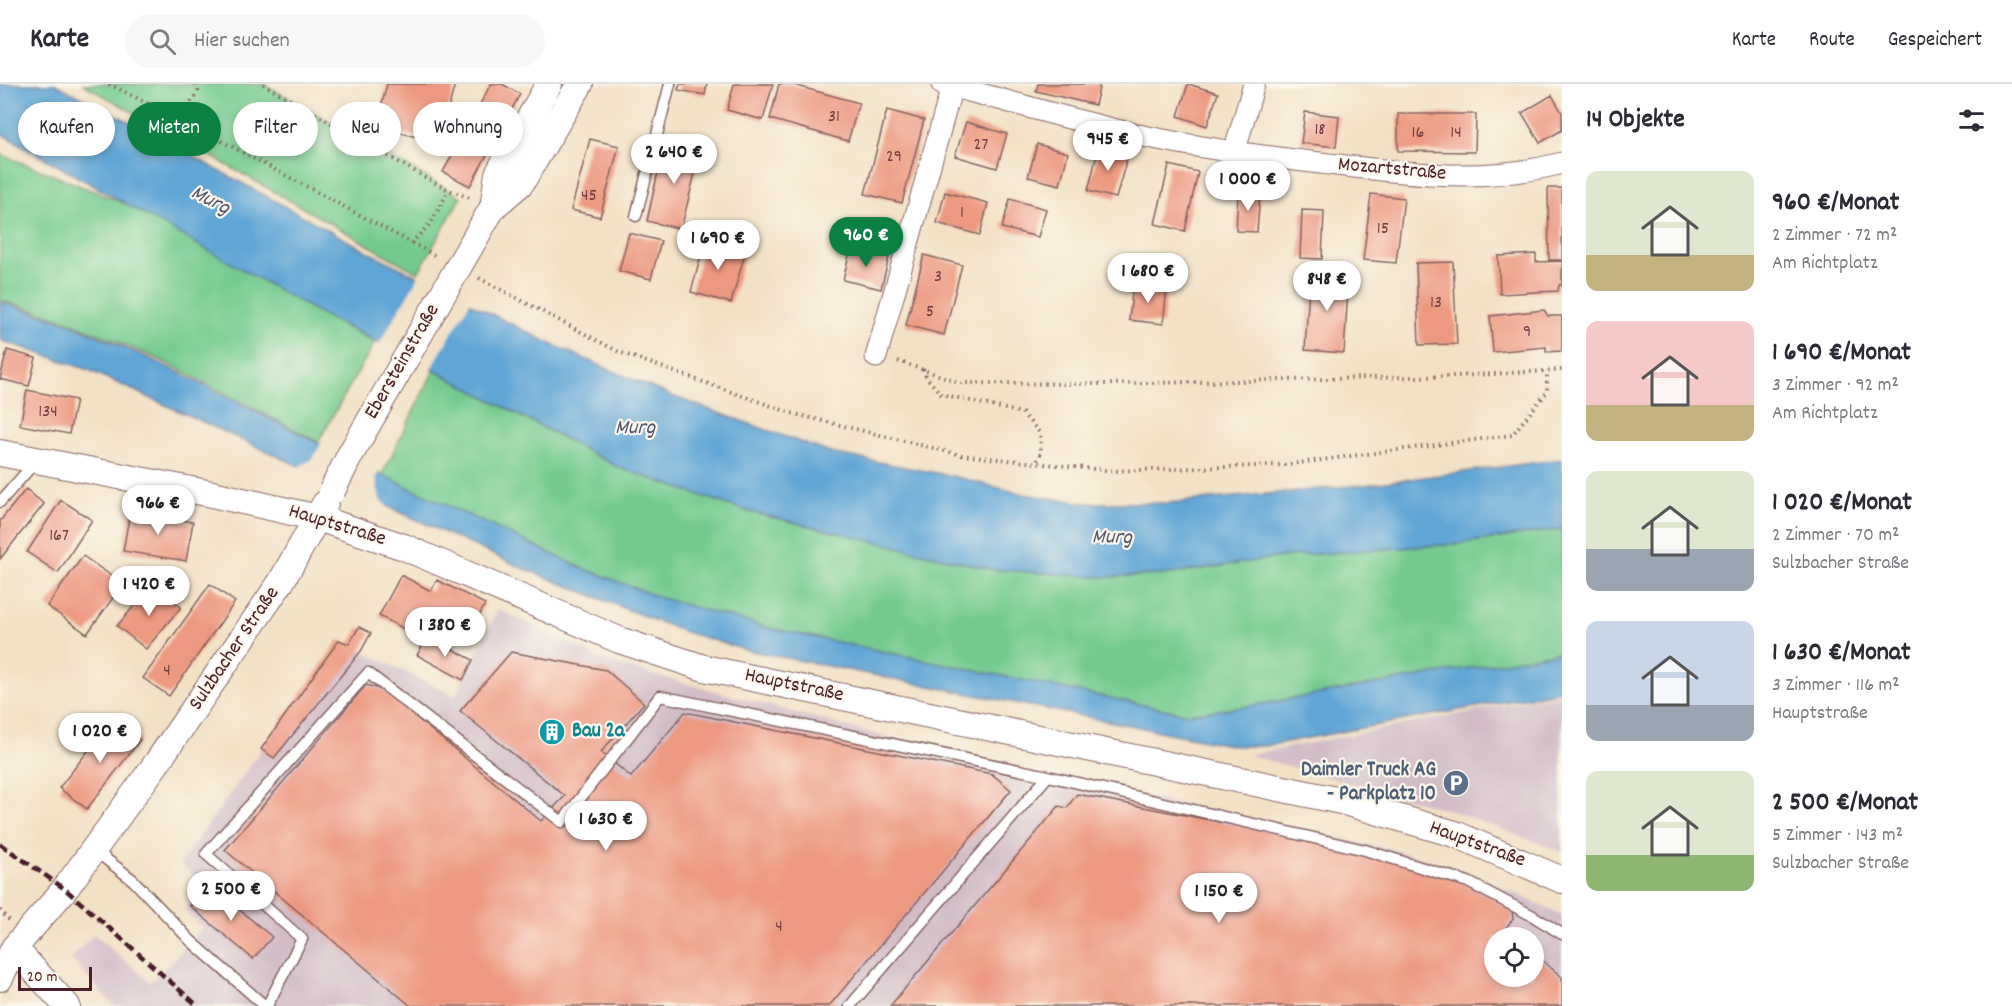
<!DOCTYPE html>
<html lang="de">
<meta charset="utf-8">
<style>
body{margin:0;font-family:Dekko,sans-serif;background:#f7f7f7;color:#2b2b33;height:100vh;display:flex;flex-direction:column;font-size:22px;white-space:nowrap}
*{box-sizing:border-box;margin:0}
p{font-size:20px;color:#7c7c81}
.icon{flex:none;width:33px;height:33px;fill:none;stroke:currentColor;stroke-width:2;stroke-linecap:round;stroke-linejoin:round}
.map{position:relative;flex:1;overflow:hidden}
.drawer{display:flex;flex-direction:column;background:#fff;width:450px}
.drawer>*{flex:none}
.guide{position:absolute;left:18px;top:18px;width:570px;height:54px;display:flex;gap:12px}
.fabs{position:absolute;left:1484px;top:843px;display:grid;gap:12px}
.fabs a{display:grid;place-items:center;width:60px;height:60px;border-radius:50%;background:#fff;box-shadow:0 3px 9px #0003;font-size:30px}
.scale{position:absolute;left:18px;bottom:15px;width:74px;box-sizing:border-box;padding-left:6px;border:3px solid #4a1f2b;border-top:0;font-size:16px;line-height:21px;white-space:nowrap;color:#4a1f2b;-webkit-text-stroke:4px #fbf7ec;paint-order:stroke}
.price{position:absolute;translate:-50% -51px;padding:0 14px;border-radius:21px;background:#fff;color:#222;font-size:20px;line-height:39px;filter:drop-shadow(0 2px 3px #0008)}
.price::after{content:'';position:absolute;left:50%;top:36px;width:18px;height:14px;margin-left:-9px;background:inherit;clip-path:polygon(0 0,100% 0,50% 100%)}
.price.selected{background:#0b8043;color:#fff}
ul{padding:0;list-style:none}
li{display:flex;align-items:center;gap:18px;height:150px;padding:0 24px}
li span{display:grid;place-items:center;flex:none;width:168px;height:120px;border-radius:12px;color:#555}
li>.icon{margin-inline-start:auto}
span .icon{width:72px;height:72px;fill:#fffc;stroke-width:1}
li b{font-size:26px}
h2{display:flex;justify-content:space-between;align-items:center;height:72px;padding:0 24px;font-size:26px}
.pill{padding:0 21px;border-radius:27px;background:#fff;box-shadow:0 3px 9px #0003;font-size:21px;line-height:54px}
.pill.selected{background:#0b8043;color:#fff}
header{display:flex;align-items:center;gap:36px;box-sizing:border-box;height:84px;padding:0 30px;background:#fff;border-bottom:2px solid #e1e1e2}
header strong{font-size:28px}
nav{display:flex;gap:33px;margin-inline-start:auto;font-size:21px}
.search{width:420px;height:54px;background:#f7f7f7;display:flex;align-items:center;gap:15px;box-sizing:border-box;padding:0 21px;border-radius:33px;color:#7c7c81;font-size:22px}
main{display:flex;flex:1;min-height:0}
.map>svg:first-child{display:block}
.industrial{fill:#d2bdc7;fill-rule:evenodd}
.green{fill:#75cb8f;stroke:#60755d;stroke-width:1.5}
.water{fill:#5fa5d5;stroke:#546280;stroke-width:1.5}
.pier{fill:#f3e1c5}
.building{fill:#ed9880}
.lines{fill:none;stroke-linecap:round;stroke-linejoin:round}
.service-casing{stroke:#856361;stroke-width:13}
.minor-casing{stroke:#856361;stroke-width:23}
.tertiary-casing{stroke:#856361;stroke-width:28}
.path{stroke:#856361;stroke-width:4;stroke-dasharray:1.5 4.5;stroke-linecap:butt}
.service{stroke:#fff;stroke-width:10}
.minor{stroke:#fff;stroke-width:21}
.tertiary{stroke:#fff;stroke-width:26}
.rail{stroke:#4a1f2b;stroke-width:4.5;stroke-dasharray:9 4.5;stroke-linecap:butt}
.tertiary-bridge-casing{stroke:#856361;stroke-width:28;stroke-linecap:butt}
.tertiary-bridge{stroke:#fff;stroke-width:26}
.labels{text-anchor:middle;dominant-baseline:central;stroke-width:4.5;stroke-linejoin:round;paint-order:stroke}
.number-label{font-size:18px;fill:#733d40}
.street-label{font-size:21px;fill:#4a1f2b;stroke:#fbf7ec}
.culture-label{font-size:21px;font-weight:bold;fill:#0d838f;stroke:#fbf7ec;text-anchor:start}
.service-label{font-size:21px;font-weight:bold;fill:#4e5e75;stroke:#fbf7ec;text-anchor:end}
.water-label{font-size:22px;font-style:italic;fill:#52556f;stroke:#fbf7ec}
</style>
<header>
<strong>Karte</strong>
<div class="search"><svg class="icon" aria-label="search" viewBox="0 0 24 24"><circle cx="10" cy="10" r="6"/><path d="M15 15l6 6"/></svg>Hier suchen</div>
<nav><a>Karte</a><a>Route</a><a>Gespeichert</a></nav>
</header>
<main>
<div class="map">
<svg width="1562" height="922" viewBox="0 0 1562 922">
<rect width="100%" height="100%" fill="#fbf7ec"/>
<filter id="ink" filterUnits="userSpaceOnUse"><feTurbulence type="fractalNoise" baseFrequency=".0167" numOctaves="2"/><feDisplacementMap in="SourceGraphic" scale="12" xChannelSelector="R" yChannelSelector="G"/><feConvolveMatrix kernelMatrix="1 2 1 2 8 2 1 2 1" color-interpolation-filters="sRGB"/></filter>
<filter id="wash" filterUnits="userSpaceOnUse"><feTurbulence type="fractalNoise" baseFrequency=".008" numOctaves="4" result="noise"/><feDisplacementMap in="SourceGraphic" scale="24" xChannelSelector="R" yChannelSelector="G"/><feGaussianBlur stdDeviation="1.35" result="paint"/><feColorMatrix in="noise" values="0 0 0 0 0 0 0 0 0 0 0 0 0 0 0 0 0 1.4 0 .05"/><feComposite in="paint" operator="in"/></filter>
<g filter="url(#wash)">
<rect width="100%" height="100%" fill="#f3e1c5"/>
<path class="industrial" d="M498 525 609 579 977 677 1398 767 1476 791 1562 831V922H114L71 875 94 850 150 898 166 884 202 844 184 826 205 801 180 780 339 556 455 612ZM1494 854H1533V892H1494Z
M1562 610V768L1452 727 1248 671Z"/>
<path class="green" d="M83 0H264L461 113 418 189Z
M0 70 141 126 323 231 375 258 318 358 163 277 68 237 0 216Z
M434 286 620 384 747 427 990 485 1100 493 1162 491 1287 472 1455 460 1562 445V568L1244 623 1187 630 769 544 660 514 580 483 382 391Z"/>
<path class="water" d="M0 0H55L126 36 363 165 553 261 669 311 831 369 952 392 1023 410 1085 419H1168L1364 401 1562 375V445L1455 460 1287 472 1162 491 1100 493 990 485 747 427 620 384 434 286 323 231 0 49Z
M0 218 69 239 162 280 382 391 580 483 661 514 769 544 1187 630 1244 623 1562 568V607L1265 662H1235L746 566 682 547 520 483 89 286 0 256Z"/>
<path class="pier" d="M420 190 471 216 430 287 378 262Z
M323 357 379 387 376 394 380 416 392 427 297 384 312 375Z"/>
<g id="blocks">
<path class="building" d="M387 0H455L439 59 376 42Z
M491 0H502L520 10 470 102 443 88Z
M680 0H707L705 11 678 6Z
M734 0H773L763 36 727 26Z
M779 0H790L859 19 848 57 770 35Z
M1038 0H1100L1095 21 1036 7Z
M1188 0 1218 9 1207 42 1178 32Z
M1552 11 1562 29V46L1540 59 1522 29Z
M887 26 924 36 902 119 865 110Z
M1305 28 1339 32 1336 63 1301 59Z
M1398 30H1476L1475 68 1398 67Z
M966 38 1007 50 997 84 955 72Z
M590 55 619 62 600 133 571 126Z
M665 57 701 65 681 145 647 137Z
M1037 60 1068 69 1060 101 1028 93Z
M1099 62 1128 70 1116 114 1088 107Z
M1169 81 1198 88 1185 147 1155 140Z
M1548 104H1562V176H1549Z
M945 108 988 119 980 151 937 139Z
M1238 108 1260 109 1257 148 1236 147Z
M1371 110 1404 114 1396 179 1363 176Z
M1010 115 1046 125 1038 153 1002 144Z
M1302 126 1324 127 1322 175 1300 174Z
M629 149 661 157 651 195 619 187Z
M706 154 746 166 731 219 691 208Z
M851 163 889 173 881 205 843 196Z
M1536 170V178L1562 177V201H1559L1558 207 1500 210 1498 172Z
M924 171 962 181 944 251 906 241Z
M1453 178 1457 260 1419 261 1416 179Z
M1310 187 1349 189 1344 269 1305 266Z
M1133 200 1167 204 1163 240 1129 236Z
M1544 226 1548 232H1562V267L1546 268V263L1493 268 1490 232Z
M7 266 36 274 29 302 0 295Z
M27 306 76 316 69 350 20 341Z
M26 405 44 420 0 475V437Z
M61 416 92 436 58 489 27 468Z
M130 428 193 438 186 477 123 467Z
M83 472 123 500 87 550 47 522Z
M401 491 431 507 437 496 485 520 468 554 458 548 460 544 430 530 418 552 379 532Z
M153 500 181 523 146 565 117 542Z
M210 500 235 518 169 612 143 594Z
M359 543 371 549 361 567 274 674 261 665 339 556 349 560Z
M428 552 473 576 463 596 417 571Z
M511 568 606 586 644 619 601 668 631 693 685 628 992 690 1011 706 829 922H411L225 766 366 601 383 606 541 737 565 712 460 627Z
M113 635 140 656 87 725 59 704Z
M1077 710 1342 762 1451 792 1512 826 1513 835 1505 845 1515 854H1494V892H1533V869L1562 893V922H890L1059 722 1067 724Z
M209 800 272 853 253 875 190 822Z"/>
</g>
</g>
<g filter="url(#ink)">
<use href="#blocks" fill-opacity="0" stroke="#856361" stroke-width="1.5"/>
<g class="lines">
<defs>
<path id="service" d="M636 132 670 0
M0 418 37 376
M93 765 133 796 191 857 265 922
M267 922 302 855 206 770 368 589 562 738 660 612 1048 692 1365 766 1468 798 1533 832 1562 850
M850 922 1048 692"/>
<path id="minor" d="M942 0C1011 17 1079 39 1148 53 1211 66 1274 74 1337 81 1412 90 1488 99 1562 79
M1234 69 1254 0
M876 273 952 3"/>
<path id="tertiary" d="M493 123 521 99 580 0
M493 123 498 90 549 0
M0 369 212 410 318 434 404 463 619 556 704 584 1341 717 1455 750 1562 796
M14 864 67 922
M0 894 14 864 65 805 156 680 281 498 325 420"/>
</defs>
<use href="#service" class="service-casing"/>
<use href="#minor" class="minor-casing"/>
<use href="#tertiary" class="tertiary-casing"/>
<path class="path" d="M109 0 199 45 438 173
M263 0 444 104 470 114
M172 32 189 21 198 7 196 0
M411 159 431 139 449 106
M479 194 619 268 791 329 961 371 1113 387 1283 381 1512 351 1547 308V287
M898 277 961 299 1109 300 1457 292 1562 286
M923 285 927 294 941 310 1022 329 1040 349 1041 369 1036 379
M0 826 9 836"/>
<use href="#service" class="service"/>
<use href="#minor" class="minor"/>
<use href="#tertiary" class="tertiary"/>
<path class="rail" d="M0 760 65 805 198 922"/>
<defs>
<path id="tertiary-bridge" d="M332 407 350 371 493 123"/>
</defs>
<use href="#tertiary-bridge" class="tertiary-bridge-casing"/>
<use href="#tertiary-bridge" class="tertiary-bridge"/>
</g>
</g>
<defs>
<symbol id="building-disc" viewBox="-11 -11 22 22"><circle r="9.5" fill="#0f9aa8" stroke="#fbf7ec"/><path d="M-4-6H4V6H1V3H-1V6H-4ZM-2.5-4.3h1.7v1.8h-1.7ZM.8-4.3h1.7v1.8H.8ZM-2.5-1h1.7V.8h-1.7ZM.8-1h1.7V.8H.8Z" fill="#fff"/></symbol>
<symbol id="parking-disc" viewBox="-11 -11 22 22"><circle r="9.5" fill="#5c6f8a" stroke="#fbf7ec"/><path d="M-3.5-5.5H1a3.5 3.5 0 0 1 0 7H-1V5.5H-3.5ZM-1-3.4V-.6H.8a1.4 1.4 0 0 0 0-2.8Z" fill="#fff"/></symbol>
</defs>
<g fill-rule="evenodd">
<use href="#building-disc" x="537" y="633" width="30" height="30"/>
<use href="#parking-disc" x="1441" y="684" width="30" height="30"/>
</g>
<g class="labels">
<g class="number-label">
<text x="834" y="33">31</text>
<text x="1320" y="46">18</text>
<text x="1418" y="49">16</text>
<text x="1456" y="49">14</text>
<text x="981" y="61">27</text>
<text x="894" y="73">29</text>
<text x="589" y="112">45</text>
<text x="962" y="129">1</text>
<text x="1383" y="145">15</text>
<text x="938" y="193">3</text>
<text x="1436" y="219">13</text>
<text x="930" y="228">5</text>
<text x="1527" y="248">9</text>
<text x="48" y="328">134</text>
<text x="59" y="452">167</text>
<text x="167" y="587">4</text>
<text x="779" y="843">4</text>
</g>
<g class="street-label">
<text transform="translate(1392 86) rotate(5)">Mozartstraße</text>
<text transform="translate(403 278) rotate(-60)">Ebersteinstraße</text>
<text transform="translate(337 442) rotate(17)">Hauptstraße</text>
<text transform="translate(235 565) rotate(-56)">Sulzbacher Straße</text>
<text transform="translate(794 602) rotate(12)">Hauptstraße</text>
<text transform="translate(1477 761) rotate(20)">Hauptstraße</text>
</g>
<g class="culture-label">
<text x="572" y="648">Bau 2a</text>
</g>
<g class="service-label">
<text x="1436" y="687">Daimler Truck AG<tspan x="1436" dy="24">− Parkplatz 10</tspan></text>
</g>
<g class="water-label">
<text transform="translate(210 117) rotate(27)">Murg</text>
<text x="635" y="344">Murg</text>
<text transform="translate(1112 454) rotate(1)">Murg</text>
</g>
</g>
</svg>
<div class="fabs">
<a><svg class="icon" aria-label="locate" viewBox="0 0 24 24"><circle cx="12" cy="12" r="6"/><path d="M12 2v4M12 18v4M2 12h4M18 12h4"/></svg></a>
</div>
<div class="scale">20 m</div>
<b class="price" style="left:1108px;top:88px">945 €</b>
<b class="price" style="left:674px;top:101px">2 640 €</b>
<b class="price" style="left:1248px;top:128px">1 000 €</b>
<b class="price selected" style="left:866px;top:184px">960 €</b>
<b class="price" style="left:718px;top:187px">1 690 €</b>
<b class="price" style="left:1148px;top:220px">1 680 €</b>
<b class="price" style="left:1327px;top:228px">848 €</b>
<b class="price" style="left:158px;top:452px">966 €</b>
<b class="price" style="left:149px;top:533px">1 420 €</b>
<b class="price" style="left:445px;top:574px">1 380 €</b>
<b class="price" style="left:100px;top:680px">1 020 €</b>
<b class="price" style="left:606px;top:768px">1 630 €</b>
<b class="price" style="left:231px;top:838px">2 500 €</b>
<b class="price" style="left:1219px;top:840px">1 150 €</b>
<div class="guide">
<a class="pill">Kaufen</a>
<a class="pill selected">Mieten</a>
<a class="pill">Filter</a>
<a class="pill">Neu</a>
<a class="pill">Wohnung</a>
</div>
</div>
<section class="drawer">
<h2>14 Objekte<svg class="icon" aria-label="filters" viewBox="0 0 24 24"><path d="M4 7h16M4 17h16"/><circle cx="9" cy="7" r="2"/><circle cx="15" cy="17" r="2"/></svg></h2>
<ul>
<li><span style="background:linear-gradient(#dfe7d0 70%,#c2b280 0)"><svg class="icon" aria-label="home" viewBox="0 0 24 24"><path d="M3 11l9-7 9 7M6 9v11h12V9"/></svg></span><div><b>960 €/Monat</b><p>2 Zimmer · 72 m²</p><p>Am Richtplatz</p></div></li>
<li><span style="background:linear-gradient(#f6c9c9 70%,#c2b280 0)"><svg class="icon" aria-label="home" viewBox="0 0 24 24"><path d="M3 11l9-7 9 7M6 9v11h12V9"/></svg></span><div><b>1 690 €/Monat</b><p>3 Zimmer · 92 m²</p><p>Am Richtplatz</p></div></li>
<li><span style="background:linear-gradient(#dfe7d0 65%,#9aa5b1 0)"><svg class="icon" aria-label="home" viewBox="0 0 24 24"><path d="M3 11l9-7 9 7M6 9v11h12V9"/></svg></span><div><b>1 020 €/Monat</b><p>2 Zimmer · 70 m²</p><p>Sulzbacher Straße</p></div></li>
<li><span style="background:linear-gradient(#c9d6e8 70%,#9aa5b1 0)"><svg class="icon" aria-label="home" viewBox="0 0 24 24"><path d="M3 11l9-7 9 7M6 9v11h12V9"/></svg></span><div><b>1 630 €/Monat</b><p>3 Zimmer · 116 m²</p><p>Hauptstraße</p></div></li>
<li><span style="background:linear-gradient(#dfe7d0 70%,#8fb573 0)"><svg class="icon" aria-label="home" viewBox="0 0 24 24"><path d="M3 11l9-7 9 7M6 9v11h12V9"/></svg></span><div><b>2 500 €/Monat</b><p>5 Zimmer · 143 m²</p><p>Sulzbacher Straße</p></div></li>
</ul>
</section>
</main>
